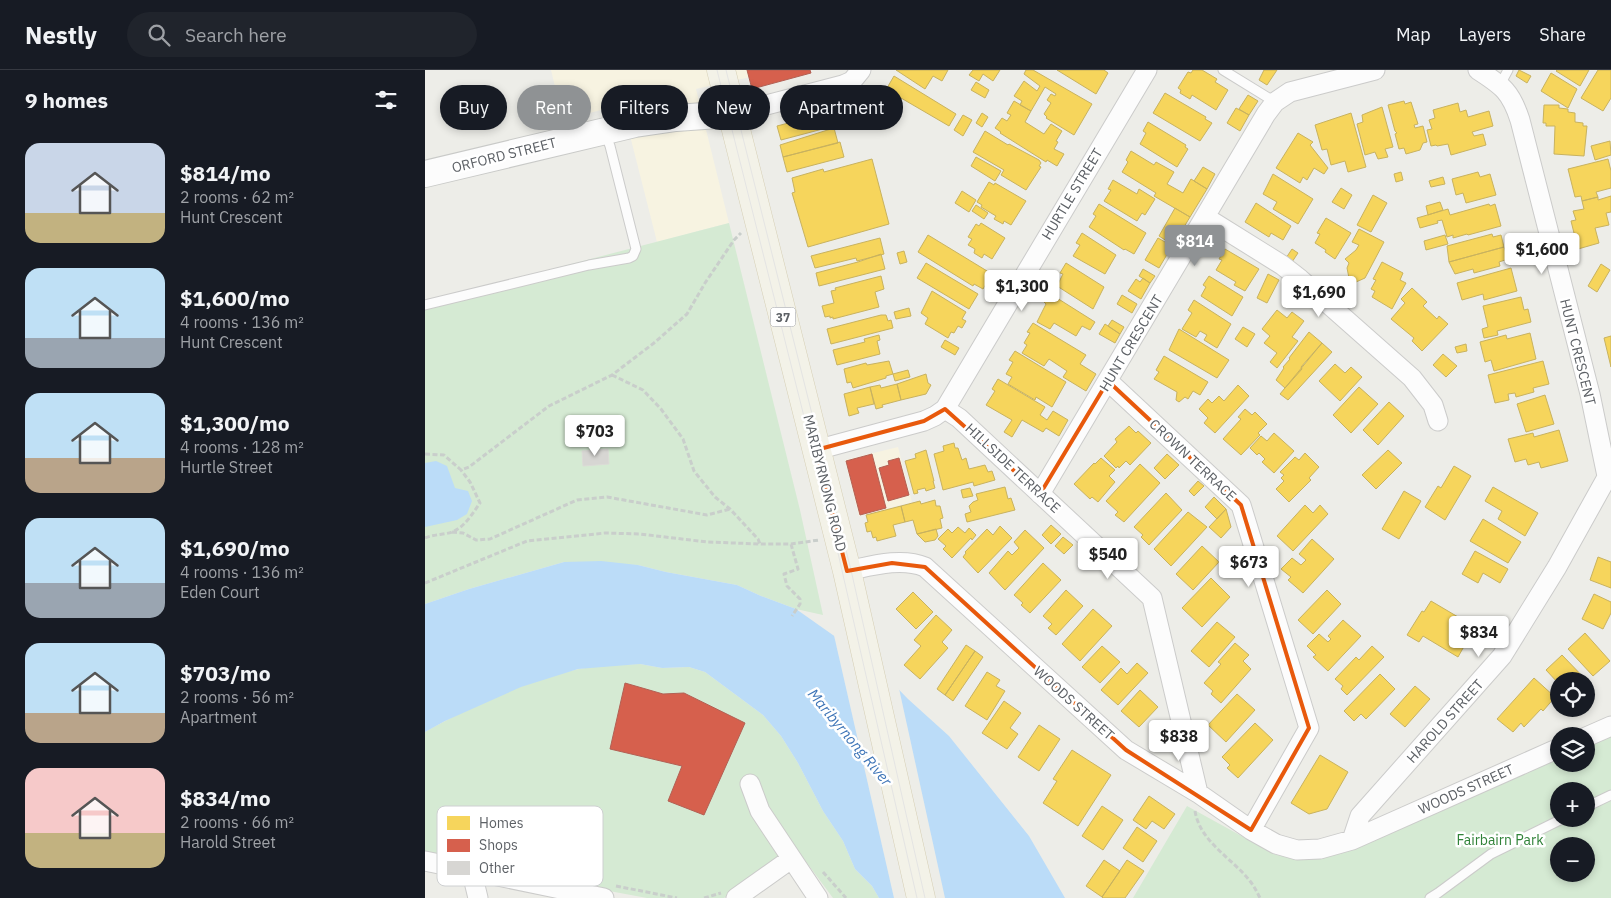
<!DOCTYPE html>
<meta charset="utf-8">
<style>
body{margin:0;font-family:"IBM Plex Sans",sans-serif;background:#20242c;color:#f1f3f6;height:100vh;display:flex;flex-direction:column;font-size:19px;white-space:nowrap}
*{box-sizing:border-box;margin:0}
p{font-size:16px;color:#9ea1a6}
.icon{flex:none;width:28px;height:28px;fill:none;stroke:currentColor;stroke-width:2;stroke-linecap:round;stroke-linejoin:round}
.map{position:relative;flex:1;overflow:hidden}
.panel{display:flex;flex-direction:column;background:#171b24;width:425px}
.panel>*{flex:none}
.banner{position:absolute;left:15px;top:15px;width:475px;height:45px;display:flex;gap:10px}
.tools{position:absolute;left:1125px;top:602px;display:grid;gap:10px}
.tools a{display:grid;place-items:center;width:45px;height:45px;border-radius:50%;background:#171b24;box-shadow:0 2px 8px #0003;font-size:25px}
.price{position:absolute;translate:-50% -42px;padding:0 11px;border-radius:5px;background:#fff;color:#222;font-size:16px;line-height:32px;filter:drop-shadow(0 1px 2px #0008)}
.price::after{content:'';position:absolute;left:50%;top:30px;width:15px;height:11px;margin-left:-8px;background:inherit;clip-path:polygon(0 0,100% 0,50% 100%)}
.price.active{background:#8f9294;color:#fff}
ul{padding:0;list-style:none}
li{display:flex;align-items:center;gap:15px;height:125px;padding:0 25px}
li span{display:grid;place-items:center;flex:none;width:140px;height:100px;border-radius:15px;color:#555}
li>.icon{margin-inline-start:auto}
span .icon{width:60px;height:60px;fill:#fffc;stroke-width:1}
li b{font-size:21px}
h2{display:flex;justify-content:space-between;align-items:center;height:60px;padding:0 25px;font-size:21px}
.pill{padding:0 18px;border-radius:22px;background:#171b24;box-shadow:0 2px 8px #0003;font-size:18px;line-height:45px}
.pill.active{background:#8f9294;color:#fff}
header{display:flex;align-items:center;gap:30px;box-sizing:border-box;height:70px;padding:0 25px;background:#171b24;border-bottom:1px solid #363941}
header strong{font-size:24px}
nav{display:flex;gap:28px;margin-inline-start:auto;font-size:18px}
.search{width:350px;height:45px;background:#20242c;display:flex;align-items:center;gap:12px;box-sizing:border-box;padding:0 18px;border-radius:28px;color:#9ea1a6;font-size:19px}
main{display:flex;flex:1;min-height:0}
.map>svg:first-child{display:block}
.commercial{fill:#f7f3e1}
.green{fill:#d5ead3;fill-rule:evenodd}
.water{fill:#bbdcf8}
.pier{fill:#edede8}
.homes{fill:#f6d55c;stroke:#c8b25f}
.shops{fill:#d6604d;stroke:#b26054}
.building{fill:#d7d6d3;stroke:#dcdbd7}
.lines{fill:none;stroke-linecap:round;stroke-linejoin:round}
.lane-casing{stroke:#cbcbca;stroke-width:11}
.street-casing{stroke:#cbcbca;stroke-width:21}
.secondary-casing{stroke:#c9cac8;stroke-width:28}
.primary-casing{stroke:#d6cfb5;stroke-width:29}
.path{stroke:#c9cecb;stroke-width:3;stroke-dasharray:5 2.5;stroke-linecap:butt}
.lane{stroke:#fcfcfc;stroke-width:9}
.street{stroke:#fcfcfc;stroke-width:19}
.secondary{stroke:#fcfcfc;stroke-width:26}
.primary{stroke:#f3f2e8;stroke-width:28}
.tram{stroke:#e4e4e3;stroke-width:1}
.marked{fill:none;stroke:#e8590c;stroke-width:4;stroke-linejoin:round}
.labels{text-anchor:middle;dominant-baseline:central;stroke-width:5;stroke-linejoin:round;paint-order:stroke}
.shield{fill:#fff;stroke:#8e9094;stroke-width:1}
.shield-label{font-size:12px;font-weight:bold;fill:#5d6166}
.street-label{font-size:14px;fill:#5d6166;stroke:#fff}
.park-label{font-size:14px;fill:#308238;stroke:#fff}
.water-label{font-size:15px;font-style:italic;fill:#3d74b7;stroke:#fff}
.key{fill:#fff;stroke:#ced0d1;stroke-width:1}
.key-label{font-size:14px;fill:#5d6166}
</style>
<header>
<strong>Nestly</strong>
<div class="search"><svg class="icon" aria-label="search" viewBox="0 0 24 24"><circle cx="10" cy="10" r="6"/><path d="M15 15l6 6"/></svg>Search here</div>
<nav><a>Map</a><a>Layers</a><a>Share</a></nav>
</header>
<main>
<section class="panel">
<h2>9 homes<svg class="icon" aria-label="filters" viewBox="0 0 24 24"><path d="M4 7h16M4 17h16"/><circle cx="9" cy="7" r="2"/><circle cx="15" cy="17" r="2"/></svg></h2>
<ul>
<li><span style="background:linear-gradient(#c9d6e8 70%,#c2b280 0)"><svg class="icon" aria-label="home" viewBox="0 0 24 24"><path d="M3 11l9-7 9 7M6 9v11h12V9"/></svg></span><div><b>$814/mo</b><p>2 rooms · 62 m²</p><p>Hunt Crescent</p></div></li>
<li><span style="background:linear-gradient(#bfe0f5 70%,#9aa5b1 0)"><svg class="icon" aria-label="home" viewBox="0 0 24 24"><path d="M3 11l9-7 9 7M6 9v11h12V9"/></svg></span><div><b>$1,600/mo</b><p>4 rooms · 136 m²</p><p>Hunt Crescent</p></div></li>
<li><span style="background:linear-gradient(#bfe0f5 65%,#b9a48a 0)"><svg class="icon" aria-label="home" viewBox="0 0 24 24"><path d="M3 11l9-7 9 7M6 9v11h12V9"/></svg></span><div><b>$1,300/mo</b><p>4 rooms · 128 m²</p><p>Hurtle Street</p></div></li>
<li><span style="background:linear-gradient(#bfe0f5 65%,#9aa5b1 0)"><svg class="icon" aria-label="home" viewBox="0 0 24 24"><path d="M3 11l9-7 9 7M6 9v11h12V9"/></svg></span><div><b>$1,690/mo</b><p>4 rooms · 136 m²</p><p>Eden Court</p></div></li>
<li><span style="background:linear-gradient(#bfe0f5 70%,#b9a48a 0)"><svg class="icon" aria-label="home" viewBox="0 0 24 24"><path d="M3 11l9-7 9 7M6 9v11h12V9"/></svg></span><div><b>$703/mo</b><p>2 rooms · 56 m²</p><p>Apartment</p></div></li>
<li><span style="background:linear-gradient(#f6c9c9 65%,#c2b280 0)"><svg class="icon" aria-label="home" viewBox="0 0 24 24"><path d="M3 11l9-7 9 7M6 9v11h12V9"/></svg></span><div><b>$834/mo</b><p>2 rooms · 66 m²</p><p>Harold Street</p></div></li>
</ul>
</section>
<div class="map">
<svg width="1186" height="828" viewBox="0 0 1186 828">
<rect width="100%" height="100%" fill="#edede8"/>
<path class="commercial" d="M126 0H357L271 19 304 153 232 172 198 38 176 40 138 50Z
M473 377 487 432 434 446 420 390Z"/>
<path class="green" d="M304 153 375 440 398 545 371 539 336 526 312 515 241 502 213 495 139 492 44 519 0 534V232Z
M215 594 237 598 264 597 280 602 338 645 356 666 373 693 398 741 418 771 430 799 447 816 454 828H408L370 777 299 828H222L0 787V662C45 637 102 610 154 599 174 595 195 595 215 594Z
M1186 656V828H708L762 736 851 785 871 787 1134 679V694H1161V667ZM1134 721H1161V749H1134ZM1134 776H1161V804H1134Z"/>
<path class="water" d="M11 391 22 396 30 418 43 421 47 431 42 444 32 450 0 457V393Z
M176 491 213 495 241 502 312 515 336 526 371 539 449 594 483 629 524 666 604 766 640 828H454L447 816 430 799 418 771 398 741 373 693 356 666 338 645 280 602 264 597 237 598 215 594 153 599 96 617 20 651 0 662V534L44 519 139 492Z"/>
<path class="pier" d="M408 561 451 592 473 614 520 828H469Z"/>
<path class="homes" d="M471 0H523L517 11 508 6 500 19Z
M548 0H575L568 11 558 4 554 11 544 5Z
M601 0H608L667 34 649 65 621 48 622 47 619 44 626 33 622 30 626 24 630 26 631 24 620 17 606 41 595 35 597 31 589 26 599 11 612 21 615 16 599 4Z
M632 0H679L683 3 671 24Z
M768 0H777L792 9 790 12 803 20 791 40 767 25 765 29 755 23 756 20 753 18 763 2 766 3Z
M839 0H852L842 15 834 10Z
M1094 0 1106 6 1102 13 1091 6Z
M1132 0H1164L1155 16 1131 1Z
M1173 0H1186V28L1178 41 1156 28Z
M1126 3 1152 19 1143 38 1116 21Z
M469 6 531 44 524 56 464 21 465 20 462 18Z
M551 12 564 20 560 28 546 20Z
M740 23 781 47 780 49 787 53 775 71 728 43Z
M823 25 833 31 824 45 814 39Z
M589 31 606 41 600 52 619 64 626 54 637 61 631 71 633 72 629 79 639 84 632 96 622 90 621 92 575 63 576 62 570 58 577 48 582 51 586 45 582 43Z
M979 31 980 34 986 32 993 54 989 55 990 58 998 56 1002 72 998 73 995 80 981 84 979 78 974 79 970 64 972 63 970 61 963 35Z
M1033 33 1035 42 1041 40 1043 47 1064 41 1068 56 1047 62 1049 66 1058 64 1061 75 1026 85 1023 74 1012 76 1011 75 1006 76 1002 60 1007 59 1004 50 1010 48 1008 40Z
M1119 35H1134V38L1143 39V42L1150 43V52L1158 53V56H1162L1159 86 1129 84 1130 56H1121V53H1118Z
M428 37 431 46 423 48 420 39Z
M957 37 968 77 960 79 963 87 953 89 950 82 940 85 932 54 938 52 937 45Z
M811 38 824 45 815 61 802 53Z
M405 42 409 56 356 70 352 56Z
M557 43 563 47 557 57 551 53Z
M926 43 941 97 923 102 920 91 906 95 902 79 897 80 890 55Z
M538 45 547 50 538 66 529 60Z
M723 52 761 75 760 77 763 79 752 97 715 74 721 63 718 61Z
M409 58 413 73 358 87 355 75Z
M560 61 583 75 584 74 614 90 616 93 614 96 616 97 601 120 576 105 579 100 548 82Z
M873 63 888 72 885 75 903 98 899 104 889 98 882 110 878 107 875 113 851 98Z
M1185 71 1186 85 1170 90 1166 76Z
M415 72 419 87 362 102 358 87Z
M706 81 729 95 731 92 749 102 742 114 758 123 766 109 782 119 765 147 729 126 731 123 697 102 703 92 701 90Z
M551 87 576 101 570 111 546 96Z
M447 89 464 154 383 177 367 123 370 122 367 108 398 99 399 102Z
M1183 89 1186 101V118L1171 122 1173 127 1157 131 1156 126 1150 127 1143 99Z
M778 97 790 104 782 119 769 111Z
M976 102 978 110 971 112 969 104Z
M1053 102 1055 107 1065 104 1071 125 1041 133 1038 123 1031 125 1027 109Z
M848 104 888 129 873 154 848 139 852 132 838 124Z
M1018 107 1020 114 1006 117 1004 111Z
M688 110 712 124 714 119 730 129 720 145 717 143 712 151 679 131 686 120 683 119Z
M564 112 569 115 570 113 601 131 586 155 579 151 578 154 569 149 571 146 556 137 557 135 552 132Z
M916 118 927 125 919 139 907 132Z
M537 121 551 130 544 142 530 133Z
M948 125 962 133 946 162 932 155Z
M1186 126V142L1181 143 1184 155 1170 158 1174 173 1153 179 1146 151 1151 150 1148 141 1159 139 1157 131 1173 127V130Z
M1015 132 1018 140 1003 145 1001 136Z
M831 133 866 156 858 170 846 163 844 167 820 152Z
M674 134 721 163 709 184 700 179 699 180 664 157 671 146 668 144Z
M1064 134 1065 136 1070 134 1076 156 1043 165 1042 164 1028 168V165L1022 167 1017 150 1012 151 1013 153 995 158 992 148 1023 139 1025 145Z
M551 135 563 143 559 149 547 141Z
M750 138 765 147 748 175 734 166Z
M901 148 926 163 910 189 900 182 901 180 890 173 895 164 892 163Z
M556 153 580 168 567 189 559 184 557 188 549 183 550 179 543 175 547 169 543 167 551 154 554 156Z
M934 159 959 172 940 208 931 212 924 208 922 198 924 193 920 189 931 180 934 175 927 172Z
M657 163 691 185 680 204 648 186 655 175 651 173Z
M1067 164 1068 167 1076 165 1079 177 1024 192 1022 176Z
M503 165 567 204 558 219 549 214 548 216 493 182Z
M1020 165 1023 174 1001 180 999 171Z
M455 168 459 184 432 191 431 188 390 198 386 186Z
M733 168 747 176 734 198 720 190Z
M1079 177 1083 189 1074 192 1075 196 1049 203 1048 199 1030 204 1024 192Z
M800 179 834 199 820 221 809 215 811 212 791 200 797 190 794 189Z
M867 179 873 183 867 192 861 188Z
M479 181 482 192 475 194 472 183Z
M456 184 460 199 394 216 391 203 433 192Z
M957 192 978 203 975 210 981 213 967 239 947 227 950 221 946 219 951 210 948 209Z
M501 193 553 224 544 239 492 208Z
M641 193 679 217 668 239 632 216 638 204 635 203Z
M1176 194 1185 200 1172 222 1163 216Z
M1086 198 1092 221 1059 230 1058 224 1037 230 1032 213Z
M718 199 730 206 725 213 714 206Z
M843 204 854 210 842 233 832 228Z
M456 206 459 219 450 222 454 237 408 249V247L405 248V246L400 247 397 236 409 233 406 221 411 220 410 218Z
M784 206 818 227 807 246 776 226 781 217 778 215Z
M718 208 725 213 716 229 703 221 711 209 715 212Z
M987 218 1002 232 998 236 1012 249 1014 246 1023 254 997 281 987 271 989 268 966 249 980 233 976 229Z
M507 221 541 242 537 249 541 251 537 258 533 256 529 263 526 262 523 268 500 254 503 248 496 243Z
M624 223 670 252 665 260 657 256 651 266 629 253 625 259 612 252 621 234 619 232Z
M697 225 712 234 707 243 692 234Z
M1096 227 1099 240 1103 239 1106 252 1072 261 1073 265 1059 268 1057 259 1063 257 1058 236Z
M769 230 806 254 792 278 779 270 782 265 775 261 771 267 757 259 767 243 763 240Z
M484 238 486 246 471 249 469 242Z
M852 240 862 248 867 242 879 251 867 267 873 271 852 298 845 292 852 283 839 273 845 266 837 259Z
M456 245H461L463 251 466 250 468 258 406 274 402 259Z
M687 250 699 257 695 264 683 256Z
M608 253 661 285 655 294 671 304 661 321 638 307 642 301 624 289 619 296 597 283 602 275 599 273 605 263 602 262Z
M680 254 695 264 690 273 674 264Z
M818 257 830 264 822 277 810 269Z
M754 259 804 290 792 308 744 280Z
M884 262 897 273 876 297 877 299 860 318 851 310 859 298 858 297 865 289 864 288Z
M1105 263 1111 289 1069 301 1066 290 1060 292 1055 272 1081 265 1082 269Z
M454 265 455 270 452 271 455 284 412 295 408 280 440 272 439 269Z
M1186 266V297L1179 268Z
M520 270 534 278 530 285 516 277Z
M897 273 907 282 863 330 855 324Z
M1041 274 1042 281 1032 283 1030 277Z
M590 281 641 312 627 337 611 327 610 330 583 314 587 307 581 304 588 292 584 290Z
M1018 284 1032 296 1021 307 1008 295Z
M739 286 783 312 775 325 768 321 763 329 760 327 754 332 751 330 752 322 729 309 734 302 731 300Z
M464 291 468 304 461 306V308L428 318 426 312 422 313 419 299 441 293 442 295Z
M1118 291 1124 314 1108 318 1109 322 1091 327 1090 323 1083 324 1084 330 1070 333 1063 305Z
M910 294 920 303 926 297 937 307 915 331 894 311Z
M483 300 485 307 470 311 468 304Z
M501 304 503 313 506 315 501 324 476 330 472 314Z
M573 309 620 337 615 345 622 350 628 341 643 350 634 366 621 358 618 362 597 350 587 367 579 362 587 350 561 335 570 321 567 319Z
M472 314 476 330 457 335 458 337 451 339 445 317 455 315 456 318Z
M813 315 824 326 790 363 779 353 783 348 774 339 783 329 787 333 794 326 799 331Z
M445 317 449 334 432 338 434 343 424 346 419 324Z
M934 317 953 334 926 363 908 345Z
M1120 325 1129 354 1101 362 1092 334Z
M964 332 979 346 953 375 938 360Z
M820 339 827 345 830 342 842 354 833 363 835 365 816 385 798 369 816 349 813 347Z
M704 356 711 363 713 361 726 373 705 395 701 391 694 398 693 396 691 398 679 386 692 372 690 369Z
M1134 360 1143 391 1116 398 1114 392 1103 395 1101 389 1090 392 1083 369 1108 363 1109 367Z
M849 363 869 381 849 403 837 392 840 389 834 383 832 385 825 378 836 366 842 371Z
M529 373 530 378H533L537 390 541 388 544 399 560 395 563 402 567 401 570 410 549 416 548 412 518 420 509 384 519 381 518 376Z
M501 380 509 411H508L510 418 501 421 500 418 492 420 493 423 489 424 480 391 491 388 490 384Z
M963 380 977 393 951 419 937 405Z
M880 383 894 397 884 408 886 410 864 432 851 419 859 411 856 408 859 405 855 402 870 387 874 390Z
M742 384 754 395 740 409 729 398Z
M676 388 690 400 684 406 690 412 673 432 667 427 665 429 649 414 669 393 670 394Z
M715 394 735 413 699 452 690 445 693 442 681 431Z
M1029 396 1046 406 1020 450 1000 437 1013 416 1016 418Z
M773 411 779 416 769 426 764 421Z
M580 417 583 429 586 428 590 440 542 452 540 444 546 442 544 436 548 432 553 430 551 424Z
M1068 417 1113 443 1100 466 1073 449 1077 441 1060 431Z
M545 418 548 426 538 428 536 420Z
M979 421 996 431 974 469 957 459Z
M741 423 757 440 724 475 716 467 718 465 709 457Z
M789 427 801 439 792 449 780 437Z
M510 430 511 436H515L518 448 515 449 517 458 492 464 488 450 480 452 476 436 495 431 496 434Z
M880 435 888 443 895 435 903 444 868 481 852 466Z
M476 436 480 452 468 455 471 466 452 471 451 467 448 468 446 461 442 462 440 453 443 452 441 445Z
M801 439 806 457 796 468 784 457Z
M763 442 782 457 746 496 729 479Z
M1058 449 1096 472 1083 493 1045 471Z
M626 455 636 464 626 474 617 465Z
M575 456 587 468 553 503 538 487 541 483 540 482 562 459 568 465Z
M533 457 540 463 544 458 551 465 547 470 546 468 527 488 518 479 521 476 513 469 523 459 527 463Z
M511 459 513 466 510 470 500 472 492 464Z
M600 460 619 478 580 520 564 503 583 481 587 485 594 478 589 472Z
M638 467 648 475 639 484 630 476Z
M887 469 909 489 878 523 863 510 866 507 856 499 867 488 876 495 881 490 874 484Z
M777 476 794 492 768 520 751 504Z
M1050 481 1083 499 1075 513 1058 503 1053 513 1037 504Z
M1173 487 1186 492V518L1165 510Z
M618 493 636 510 605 543 596 535 598 533 589 525Z
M786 508 805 527 777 557 757 538Z
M641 520 658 536 631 565 623 558 627 554 618 546Z
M902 520 916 534 888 564 873 550Z
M488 522 508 542 491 559 471 539Z
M1169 524 1186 532V543L1178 559 1157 549Z
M1006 531 1050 557 1033 587 998 566 994 572 982 565 997 541 999 542Z
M668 539 687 556 655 591 637 574Z
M511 545 527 560 517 572 523 578 495 609 479 595 496 576 489 570Z
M918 550 936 566 903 601 888 587 891 585 882 576 894 564 903 572 906 569 903 566Z
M792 552 810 567 784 597 766 581Z
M1160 563 1185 591 1168 606 1143 579Z
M810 573 824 585 818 591 826 599 796 633 786 624 788 621 779 613 796 594 793 592Z
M541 575 550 581 520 625 512 619Z
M677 576 695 592 675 613 657 597Z
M947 576 959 587 922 625 916 619 918 616 910 609 931 587 934 590Z
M550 581 558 587 528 631 520 625Z
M1137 585 1164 613 1161 617V611H1134V614L1121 600Z
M712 593 723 603 693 635 676 620 696 598 702 604Z
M562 602 575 610 571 616 580 621 562 650 540 636Z
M955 604 970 619 941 649 936 644 929 651 919 641Z
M1109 608 1130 627 1118 641 1116 639 1099 657 1096 653 1088 662 1072 649Z
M990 616 1005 629 980 657 965 644Z
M715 620 733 637 714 657 696 641Z
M812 624 830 640 801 672 783 655Z
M579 631 596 643 585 658 593 664 582 679 557 663Z
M830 653 848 670 813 708 802 698 805 695 797 687Z
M614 655 635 669 614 701 593 687Z
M647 680 686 705 653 756 618 733 632 711 628 709Z
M895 685 923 702 902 739 884 744 866 733Z
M724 726 750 744 739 759 727 751 721 759 708 750Z
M677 736 698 750 678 780 657 766Z
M712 757 732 771 718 792 698 778Z
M679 790 695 801 677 827 661 816Z
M702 790 719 801 700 828H678L677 827Z"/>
<path class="shops" d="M322 0H385L386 3 327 19Z
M447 384 461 438 435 445 421 391Z
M474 388 484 425 463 431 454 398 464 395 463 391Z
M200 613 238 624 259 623 320 653 279 745 243 731 257 696 185 679Z"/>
<path class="building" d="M183 379 184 394 158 396 157 381Z"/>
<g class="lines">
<defs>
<path id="lane" d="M798 0 850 32
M1075 15 1083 0
M0 235 164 195 204 188 208 186 211 179 185 76 180 63
M1161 737 1186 725
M1005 828 1013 823 1066 784 1137 749"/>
<path id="street" d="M1053 0C1078 16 1086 22 1095 50L1165 324 1182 406
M307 44 418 15 427 11 436 0
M780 147 857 195 875 209 987 308 1008 335 1013 351
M683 311 816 435 884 658 826 760
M520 339 534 348 727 528 773 723
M391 380 499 351 510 346 520 339 722 0
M615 424 841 44 850 32 865 22 950 0
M422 501C446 496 476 487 500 497L701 680 773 723 826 760 851 774 872 780 895 779 927 770 1134 678
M1161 667 1186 656
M325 714 335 741 393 828
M927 770 935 746 1077 586 1132 497 1186 400
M0 791 179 828
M46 799 53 828
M311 828 366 789"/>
<path id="secondary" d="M0 104 210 54 251 48 307 44"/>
<path id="primary" d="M296 0 422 501 496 828"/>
</defs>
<use href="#lane" class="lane-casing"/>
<use href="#street" class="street-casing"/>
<use href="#secondary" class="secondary-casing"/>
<use href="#primary" class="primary-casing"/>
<path class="path" d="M187 305 218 320 236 339 258 369 269 401 290 427 305 439 333 469 335 474
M0 384 19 385 36 400 44 397 124 336 187 305 229 273 262 244 280 213 309 170 316 163
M27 462 38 463 51 470 65 469 152 430 182 427 282 445 305 439
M0 468C9 464 19 465 27 462 40 457 47 444 55 433L45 412 36 400
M366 474 373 499 359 504 362 516 375 529V534L367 546
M0 513 102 471 180 463 215 464 282 472 335 474H366L394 470
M770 741C775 772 807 788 825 811 829 816 832 822 835 828
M398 802 421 828
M191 816 252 828
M279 828 296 823"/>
<use href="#lane" class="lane"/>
<use href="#street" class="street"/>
<use href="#secondary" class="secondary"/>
<use href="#primary" class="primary"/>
<path class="tram" d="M292 0 410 470 492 828
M301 0 426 500 500 828"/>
</g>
<path class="marked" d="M683 311 816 435 884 658 826 760 701 680 500 497 467 493 422 501 391 380 499 351 520 339 615 424Z"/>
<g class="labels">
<rect class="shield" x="345.5" y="237.5" width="25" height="19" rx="4"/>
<g class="shield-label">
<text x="358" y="247">37</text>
</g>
<g class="street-label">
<text transform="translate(79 85) rotate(-14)">ORFORD STREET</text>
<text transform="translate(647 124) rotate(-59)">HURTLE STREET</text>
<text transform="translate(706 273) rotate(-59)">HUNT CRESCENT</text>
<text transform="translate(1153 282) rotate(76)">HUNT CRESCENT</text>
<text transform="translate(768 390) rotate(43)">CROWN TERRACE</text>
<text transform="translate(588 398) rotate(43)">HILLSIDE TERRACE</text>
<text transform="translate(400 413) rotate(76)">MARIBYRNONG ROAD</text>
<text transform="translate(649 633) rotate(42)">WOODS STREET</text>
<text transform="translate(1020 651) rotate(-48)">HAROLD STREET</text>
<text transform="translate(1041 719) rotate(-24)">WOODS STREET</text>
</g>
<g class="park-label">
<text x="1075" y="770">Fairbairn Park</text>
</g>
<g class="water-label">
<text transform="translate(425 667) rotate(50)">Maribyrnong River</text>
</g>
</g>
<rect x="12" y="736" width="166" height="80" rx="8" class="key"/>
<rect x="22" y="746" width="23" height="14" fill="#f6d55c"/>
<rect x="22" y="769" width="23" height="13" fill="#d6604d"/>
<rect x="22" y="791" width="23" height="14" fill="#d7d6d3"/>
<g class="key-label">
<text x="54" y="758">Homes</text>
<text x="54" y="780">Shops</text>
<text x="54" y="803">Other</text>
</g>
</svg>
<div class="tools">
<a><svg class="icon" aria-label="locate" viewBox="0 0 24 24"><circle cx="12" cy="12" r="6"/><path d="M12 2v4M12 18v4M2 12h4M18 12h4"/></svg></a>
<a><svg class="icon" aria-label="layers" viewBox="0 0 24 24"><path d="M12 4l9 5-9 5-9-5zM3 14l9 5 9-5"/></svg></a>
<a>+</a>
<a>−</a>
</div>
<b class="price active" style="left:770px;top:197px">$814</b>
<b class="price" style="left:1117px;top:205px">$1,600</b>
<b class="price" style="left:597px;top:242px">$1,300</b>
<b class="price" style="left:894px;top:248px">$1,690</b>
<b class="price" style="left:170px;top:387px">$703</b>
<b class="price" style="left:683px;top:510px">$540</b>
<b class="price" style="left:824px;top:518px">$673</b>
<b class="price" style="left:1054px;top:588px">$834</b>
<b class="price" style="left:754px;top:692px">$838</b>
<div class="banner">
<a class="pill">Buy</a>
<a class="pill active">Rent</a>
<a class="pill">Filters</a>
<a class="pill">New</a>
<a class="pill">Apartment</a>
</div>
</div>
</main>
